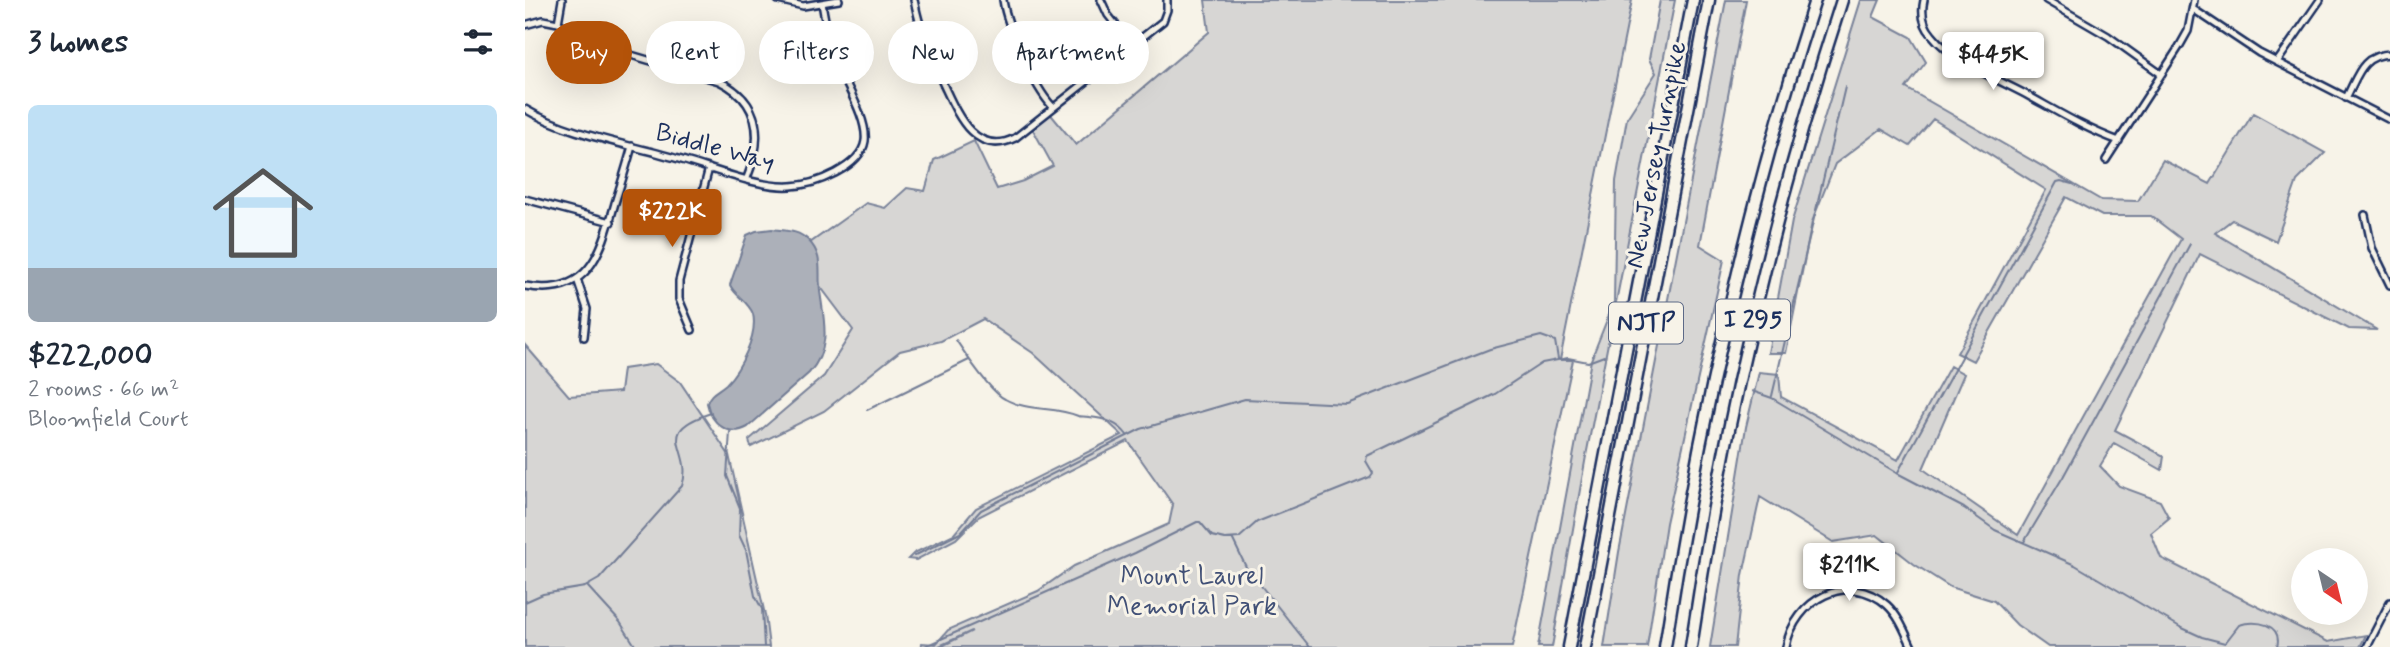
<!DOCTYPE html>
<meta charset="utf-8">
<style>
body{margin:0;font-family:Mynerve,sans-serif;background:#f2f2f3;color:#1f2937;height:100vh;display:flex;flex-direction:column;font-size:26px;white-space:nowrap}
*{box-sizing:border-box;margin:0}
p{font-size:23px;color:#747a83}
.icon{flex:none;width:38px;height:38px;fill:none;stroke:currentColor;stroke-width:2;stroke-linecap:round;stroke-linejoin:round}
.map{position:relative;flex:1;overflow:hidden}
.side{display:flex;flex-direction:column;background:#fff;width:525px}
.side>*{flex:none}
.banner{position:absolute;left:21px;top:21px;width:665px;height:63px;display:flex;gap:14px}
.needle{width:46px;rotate:145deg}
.tools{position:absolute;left:1766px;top:548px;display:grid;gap:14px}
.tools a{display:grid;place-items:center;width:77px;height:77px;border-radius:50%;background:#fff;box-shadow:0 7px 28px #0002;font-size:35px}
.price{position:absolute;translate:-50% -60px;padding:0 16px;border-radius:7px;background:#fff;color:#222;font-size:23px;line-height:46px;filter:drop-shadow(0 2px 4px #0008)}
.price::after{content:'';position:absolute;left:50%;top:42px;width:21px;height:16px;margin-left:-10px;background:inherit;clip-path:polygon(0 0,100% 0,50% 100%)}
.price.selected{background:#b45309;color:#fff}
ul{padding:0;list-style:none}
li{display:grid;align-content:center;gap:14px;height:371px;padding:0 28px}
li span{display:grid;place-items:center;height:217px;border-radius:10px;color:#555}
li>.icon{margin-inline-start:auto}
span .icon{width:126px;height:126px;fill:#fffc;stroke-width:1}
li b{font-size:30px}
h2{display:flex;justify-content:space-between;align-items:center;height:84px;padding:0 28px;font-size:30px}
.tag{padding:0 24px;border-radius:32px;background:#fff;box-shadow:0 7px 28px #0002;font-size:24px;line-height:63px}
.tag.selected{background:#b45309;color:#fff}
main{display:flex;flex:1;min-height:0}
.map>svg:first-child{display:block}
.green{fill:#d7d6d4;stroke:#798299;stroke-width:2}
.water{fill:#acb0b9;stroke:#727c95;stroke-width:2}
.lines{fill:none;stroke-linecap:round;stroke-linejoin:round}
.stream{stroke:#727c95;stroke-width:2}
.street-casing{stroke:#1b2f5e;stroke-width:10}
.highway-casing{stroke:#1b2f5e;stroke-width:15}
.street{stroke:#f7f3e8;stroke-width:5}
.highway{stroke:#f7f3e8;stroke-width:10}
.labels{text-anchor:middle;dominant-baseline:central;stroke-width:6;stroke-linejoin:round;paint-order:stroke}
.shield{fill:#f7f3e8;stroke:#5d6a87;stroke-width:2}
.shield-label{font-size:24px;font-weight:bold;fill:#1b2f5e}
.street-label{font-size:26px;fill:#1b2f5e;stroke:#f7f3e8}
.park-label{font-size:26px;fill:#415076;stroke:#f7f3e8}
</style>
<main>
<section class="side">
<h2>3 homes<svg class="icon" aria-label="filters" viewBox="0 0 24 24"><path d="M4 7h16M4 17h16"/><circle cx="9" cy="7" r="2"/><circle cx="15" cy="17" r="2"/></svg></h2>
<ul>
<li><span style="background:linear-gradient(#bfe0f5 75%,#9aa5b1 0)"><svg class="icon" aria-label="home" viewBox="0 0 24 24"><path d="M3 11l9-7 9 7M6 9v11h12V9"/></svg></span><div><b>$222,000</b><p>2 rooms · 66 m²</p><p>Bloomfield Court</p></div></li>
</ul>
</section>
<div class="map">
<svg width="1865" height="647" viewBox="0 0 1865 647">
<rect width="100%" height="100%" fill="#f7f3e8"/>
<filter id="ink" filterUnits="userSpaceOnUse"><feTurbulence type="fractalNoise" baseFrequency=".0143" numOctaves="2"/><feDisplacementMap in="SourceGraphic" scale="14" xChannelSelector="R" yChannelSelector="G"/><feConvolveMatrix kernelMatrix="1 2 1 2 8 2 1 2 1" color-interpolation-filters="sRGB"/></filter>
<g filter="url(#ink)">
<path class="green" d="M680 0H1107L1035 360H1048L987 647H415L447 631 412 647H396L397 643 411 644 423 630 513 591 549 566 644 524 648 505 603 441 453 517 431 539 391 560 383 559 389 553 429 534 451 508 597 435 508 353 458 319 416 341 375 351 299 411 226 447 224 440 299 376 328 330 295 286 285 243 341 203 360 208 382 188 400 191 409 160 449 141 472 189 498 181 528 166 506 126 523 111 551 145 684 32Z
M1135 0H1150L1061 456 1027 647H1013L1066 360 1089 302 1091 181 1102 118 1131 73 1124 59Z
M1201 0H1221L1175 245 1199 260 1141 523 1122 647H1079L1094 552Z
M1336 0H1355L1348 17 1386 37 1401 62 1381 88 1576 200 1613 201 1638 160 1685 184 1728 113 1800 153 1772 181 1751 241 1707 220 1690 233 1852 330 1824 329 1675 254 1590 430 1639 456 1637 470 1589 443 1575 466 1594 486 1635 501 1644 518 1626 533 1636 558 1803 642 1841 635 1835 647H1523L1492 625 1469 601 1425 587 1389 564 1352 535 1308 542 1235 497 1218 575 1210 647H1185L1221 427 1234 372 1254 374 1256 397 1373 460 1425 366 1439 374 1398 469 1493 535 1656 239 1626 216H1577L1541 197 1448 361 1432 353 1521 190 1408 119 1385 146 1356 129 1310 164 1287 222 1261 353H1243L1267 221Z
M0 345 44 396 95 392 98 369 131 364 155 382 204 455 240 615 244 647H0Z"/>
<path class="water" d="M247 229C261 231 273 230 283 240 299 256 293 271 295 291 299 322 307 347 284 373L223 427C203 438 186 423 182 403 185 393 193 391 201 384 215 370 233 335 228 314 224 302 210 296 205 285L222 235 231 231Z"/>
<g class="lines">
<path class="stream" d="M431 340C441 355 465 392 480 399 503 412 530 406 553 416 556 417 560 416 564 417 579 418 593 423 602 435
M1227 391 1247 398 1372 473 1439 508 1470 530 1550 565 1655 627 1677 637 1700 643 1714 625C1731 619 1758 624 1752 647
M1247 396 1320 87
M342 410 444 360
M205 432 202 476 215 508 214 535 221 550 230 596 237 609 239 647
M1373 472 1532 182 1536 181 1547 184
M708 540 721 567 785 647
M1499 542 1538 477 1665 244
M389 556 435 533 456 510 616 429 720 399 822 404 965 349 1016 336 1030 341 1033 359
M63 587 95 622 111 647
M0 602 18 594 60 587 74 579 157 486C170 449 125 433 186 413
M398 647 610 553 672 522H675L687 536 700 539 714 538 732 522 845 477 848 473 841 461 842 456 970 394 1017 363 1043 358 1063 362 1079 356"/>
<defs>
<path id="street" d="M253 0 278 6 314 0
M389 0C397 37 404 54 420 88 433 116 451 157 490 138L638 21 642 10V0
M478 0C482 27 509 87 527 106
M576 0 583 15 607 45
M1399 0C1396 13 1398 25 1407 35 1427 61 1474 80 1502 95 1533 112 1561 129 1594 141
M1521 0 1583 36 1636 74
M1668 9 1734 53 1865 120
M33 23 37 0
M0 25 18 20 33 23 89 50 194 81C237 102 238 139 222 178
M1752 62 1795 0
M1821 98C1833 76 1836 55 1865 54
M0 109C43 135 108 145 157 160 189 169 234 188 266 186 290 185 336 167 340 141 343 117 316 78 309 56 303 39 300 21 297 3
M1581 160 1654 47 1663 31 1669 0
M0 199 86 222
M1840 215 1847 248 1865 285
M52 279 62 309 59 337
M0 286C64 298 76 253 90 203 96 184 102 165 107 146
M167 330 154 299V281L184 168
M1261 647C1269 600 1323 570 1362 605 1374 616 1380 632 1387 647
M1842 647 1865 602"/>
<path id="highway" d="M1044 647 1168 0
M1060 647 1184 0
M1140 647C1173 428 1221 211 1290 0
M1166 647C1198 428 1248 211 1317 0"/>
</defs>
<use href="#street" class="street-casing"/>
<use href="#highway" class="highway-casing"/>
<use href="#street" class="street"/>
<use href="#highway" class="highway"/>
</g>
</g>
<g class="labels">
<g class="shield">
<rect x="1191" y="299.5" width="74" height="41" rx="5"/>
<rect x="1084" y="302.5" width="74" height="41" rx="5"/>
</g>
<g class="shield-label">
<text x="1228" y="320">I 295</text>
<text x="1121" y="323">NJTP</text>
</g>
<g class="street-label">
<text transform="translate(190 148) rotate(15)">Biddle Way</text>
<text transform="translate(1132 155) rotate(-79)">New Jersey Turnpike</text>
</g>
<g class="park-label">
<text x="667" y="577">Mount Laurel<tspan x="667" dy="30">Memorial Park</tspan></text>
</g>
</g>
</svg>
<div class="tools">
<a><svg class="needle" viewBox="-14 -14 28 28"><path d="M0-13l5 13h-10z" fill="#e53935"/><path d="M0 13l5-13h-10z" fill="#747a83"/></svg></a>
</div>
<b class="price" style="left:1468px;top:92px">$445K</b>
<b class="price selected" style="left:147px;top:249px">$222K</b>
<b class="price" style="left:1324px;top:603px">$211K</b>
<div class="banner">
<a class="tag selected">Buy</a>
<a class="tag">Rent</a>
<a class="tag">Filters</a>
<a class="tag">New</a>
<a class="tag">Apartment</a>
</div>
</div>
</main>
